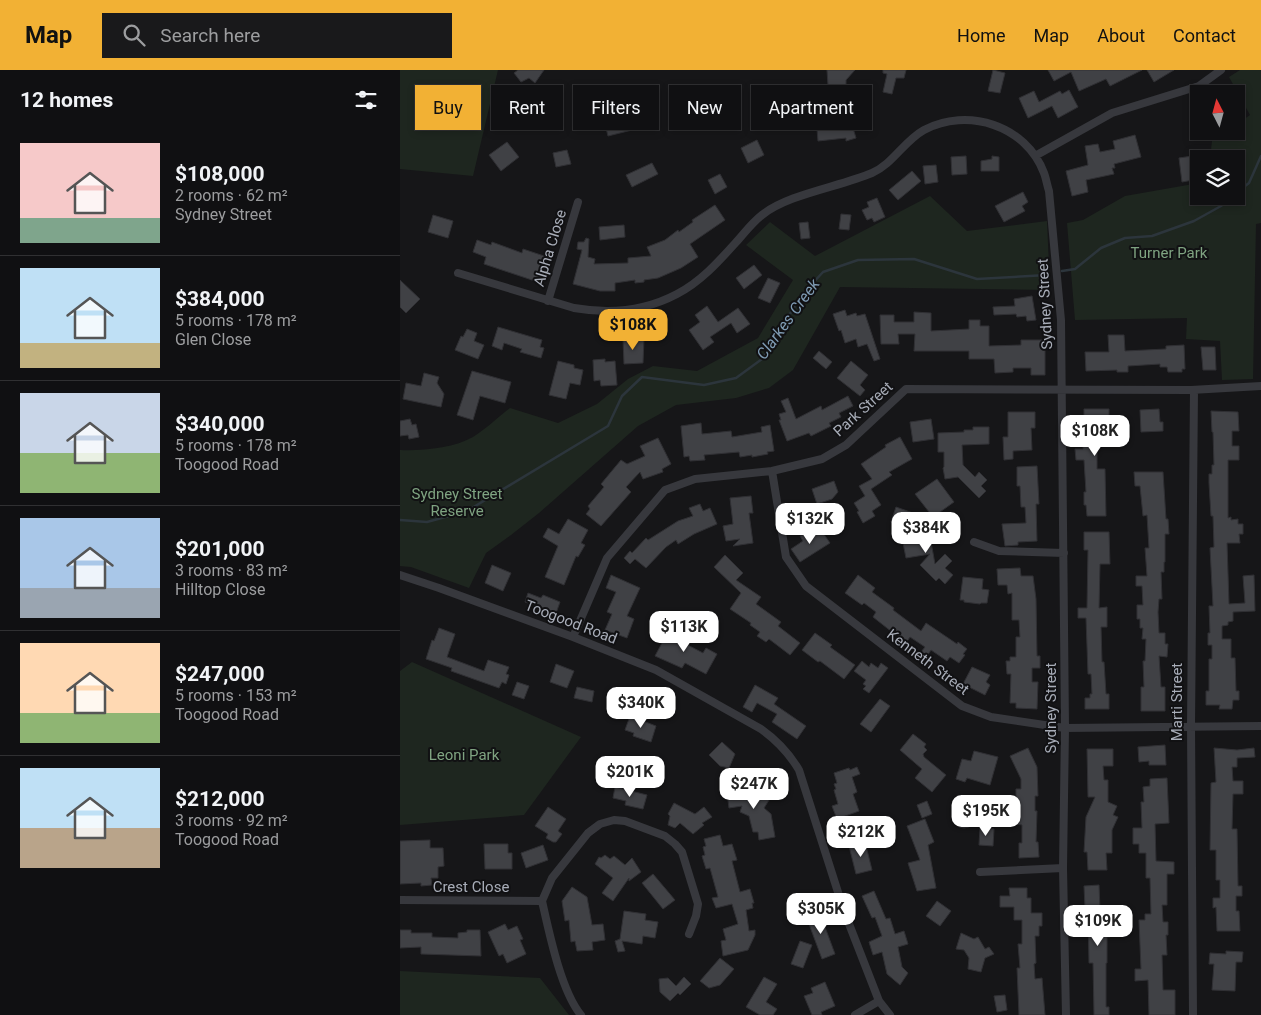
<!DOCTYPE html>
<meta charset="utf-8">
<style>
body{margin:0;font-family:Roboto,sans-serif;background:#19191b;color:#f1f3f6;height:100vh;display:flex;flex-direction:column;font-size:19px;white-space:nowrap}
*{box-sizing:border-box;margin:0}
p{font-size:16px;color:#9c9d9f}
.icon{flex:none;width:28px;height:28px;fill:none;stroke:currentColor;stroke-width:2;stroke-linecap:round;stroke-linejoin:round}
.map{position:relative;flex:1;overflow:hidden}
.sheet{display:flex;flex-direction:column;background:#101012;width:400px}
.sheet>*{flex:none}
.guide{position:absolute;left:15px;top:15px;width:475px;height:45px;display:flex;gap:10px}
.needle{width:32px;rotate:354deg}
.tools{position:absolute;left:790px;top:15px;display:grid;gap:10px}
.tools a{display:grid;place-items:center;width:55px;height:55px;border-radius:0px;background:#101012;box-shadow:0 2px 8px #0003,0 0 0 1px #303032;font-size:25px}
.price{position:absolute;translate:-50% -42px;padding:0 11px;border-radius:10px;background:#fff;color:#222;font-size:16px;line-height:32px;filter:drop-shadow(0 1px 2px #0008)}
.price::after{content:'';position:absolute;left:50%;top:30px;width:15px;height:11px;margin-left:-8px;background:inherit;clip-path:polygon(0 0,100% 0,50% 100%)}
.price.current{background:#f2b134;color:#111}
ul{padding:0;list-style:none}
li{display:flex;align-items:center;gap:15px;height:125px;padding:0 20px}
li+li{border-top:1px solid #303032}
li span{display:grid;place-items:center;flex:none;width:140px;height:100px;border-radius:0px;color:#555}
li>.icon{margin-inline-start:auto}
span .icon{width:60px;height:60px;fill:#fffc;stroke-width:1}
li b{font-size:21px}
h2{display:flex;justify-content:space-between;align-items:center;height:60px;padding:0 20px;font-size:21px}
.pill{padding:0 18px;border-radius:0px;background:#101012;box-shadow:0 2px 8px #0003,0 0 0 1px #303032;font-size:18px;line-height:45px}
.pill.current{background:#f2b134;color:#111}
header{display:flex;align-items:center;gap:30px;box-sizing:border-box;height:70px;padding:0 25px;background:#f2b134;color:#111}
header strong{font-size:24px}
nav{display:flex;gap:28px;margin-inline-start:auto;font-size:18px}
.search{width:350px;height:45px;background:#19191b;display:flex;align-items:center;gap:12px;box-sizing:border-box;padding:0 18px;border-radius:0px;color:#9c9d9f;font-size:19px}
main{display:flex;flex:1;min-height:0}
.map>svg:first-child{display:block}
.green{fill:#1e261f}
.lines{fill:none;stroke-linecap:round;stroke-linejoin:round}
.stream{stroke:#2c353c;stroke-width:2.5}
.building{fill:#404145;stroke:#303034}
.street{stroke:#37383d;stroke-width:8}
.labels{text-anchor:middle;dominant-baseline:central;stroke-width:4;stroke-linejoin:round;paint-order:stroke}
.street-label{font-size:15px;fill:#a8adb8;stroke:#111113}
.park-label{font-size:15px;fill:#7fa381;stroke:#111113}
.water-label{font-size:16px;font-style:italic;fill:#7f9bb3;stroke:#111113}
</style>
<header>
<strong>Map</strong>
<div class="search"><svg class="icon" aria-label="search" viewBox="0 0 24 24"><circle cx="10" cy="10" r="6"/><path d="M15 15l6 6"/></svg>Search here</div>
<nav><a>Home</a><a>Map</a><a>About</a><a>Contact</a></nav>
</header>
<main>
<section class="sheet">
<h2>12 homes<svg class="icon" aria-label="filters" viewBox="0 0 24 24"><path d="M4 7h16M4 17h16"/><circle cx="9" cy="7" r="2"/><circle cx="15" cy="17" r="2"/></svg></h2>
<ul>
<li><span style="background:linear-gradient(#f6c9c9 75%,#7fa58c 0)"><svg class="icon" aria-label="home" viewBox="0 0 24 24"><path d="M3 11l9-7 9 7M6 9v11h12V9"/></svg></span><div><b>$108,000</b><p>2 rooms · 62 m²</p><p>Sydney Street</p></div></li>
<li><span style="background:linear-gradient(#bfe0f5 75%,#c2b280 0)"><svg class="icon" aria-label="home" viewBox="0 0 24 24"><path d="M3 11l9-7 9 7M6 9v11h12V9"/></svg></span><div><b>$384,000</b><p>5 rooms · 178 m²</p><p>Glen Close</p></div></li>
<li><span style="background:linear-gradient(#c9d6e8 60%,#8fb573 0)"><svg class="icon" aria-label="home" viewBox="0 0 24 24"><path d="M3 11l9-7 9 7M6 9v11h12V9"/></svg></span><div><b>$340,000</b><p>5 rooms · 178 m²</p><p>Toogood Road</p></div></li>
<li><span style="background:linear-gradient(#a9c7e8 70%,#9aa5b1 0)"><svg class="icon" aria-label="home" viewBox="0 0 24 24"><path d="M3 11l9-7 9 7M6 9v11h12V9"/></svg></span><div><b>$201,000</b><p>3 rooms · 83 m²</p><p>Hilltop Close</p></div></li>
<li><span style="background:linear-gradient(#ffd9b3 70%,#8fb573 0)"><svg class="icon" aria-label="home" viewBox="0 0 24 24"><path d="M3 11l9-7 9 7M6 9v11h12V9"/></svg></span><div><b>$247,000</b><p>5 rooms · 153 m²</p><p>Toogood Road</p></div></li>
<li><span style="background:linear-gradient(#bfe0f5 60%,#b9a48a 0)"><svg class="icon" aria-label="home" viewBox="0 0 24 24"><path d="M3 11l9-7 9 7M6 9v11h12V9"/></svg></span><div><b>$212,000</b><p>3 rooms · 92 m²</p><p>Toogood Road</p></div></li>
</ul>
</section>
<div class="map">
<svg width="861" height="945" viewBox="0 0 861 945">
<rect width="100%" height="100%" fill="#161618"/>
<path class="green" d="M0 0H98L73 106 0 99Z
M840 0H861V153L856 154 853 309 822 310 820 271 786 269 787 248 675 250 667 153 683 150 725 126 799 113V126H836V89H810L812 71 827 61H836V55L850 45 829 7Z
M530 126 567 161 647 151 650 220 440 217 393 300 369 318 336 328 276 335 238 356 139 443 111 465 86 483 69 518 11 497 0 496V380C22 381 54 378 73 367 86 359 98 347 110 338L158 353 197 334 228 309 253 296 297 301 358 268 393 210 346 175 370 152 415 186Z
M12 592 181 667 124 745 0 755V601Z
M0 901 140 908 169 945H0Z"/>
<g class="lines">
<path class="stream" d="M836 123 849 113 861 86
M662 201 675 199 701 178 725 168 752 166 794 151 821 136 833 126
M0 450 27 452 67 441 208 356 222 326 242 307 304 315 336 308 362 289 401 226 423 202 458 190 514 189 577 209 647 205"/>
</g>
<path class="building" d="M118 0H144L135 13 129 8 121 12 114 3Z
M427 0H455L446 10V15L428 16Z
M483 0H506L504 8H496L492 24 483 22 487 4 483 3Z
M593 0 605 3 600 23 588 21Z
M648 0H742L710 16 706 9 679 21 671 2 654 11Z
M747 0H774L754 12Z
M669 20 678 37 658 48 652 36 628 48 619 28 634 21 639 32 660 21 662 24Z
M453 38 458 57 453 58 456 68 446 71V68L418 71 416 47 439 45V42Z
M233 44 236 59 208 66 204 50Z
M735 65 741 87 714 94 715 98H712L714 104 686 110 688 122 672 126 666 101 688 95 685 76 698 74 700 82 715 79 713 71Z
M357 70 364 85 348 93 341 78Z
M107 72 119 87 101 101 89 85Z
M167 80 171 94 156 97 153 83Z
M799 85V106L793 107V110L782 112 779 88Z
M566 86 567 104 552 105 551 87Z
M592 86 599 87V101H581V91L592 89Z
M252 93 258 104 232 117 226 105Z
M536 95 538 112 525 114 523 96Z
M512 101 521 111 498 130 489 120Z
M320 104 327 117 315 124 308 110Z
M623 122 628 132 622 136 625 141 604 152 595 136Z
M477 128 485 147 474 152 472 148 467 150 462 140 469 137 467 132Z
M315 135 325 150 290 174 298 187 281 198 258 208 244 210V212L235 213V210L215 213V221H200L173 214 182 180 177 179 178 172H184L186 168 189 169 188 187 195 189 194 194 228 193V188L251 186 247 177 265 170 278 160 279 162 293 152 292 150Z
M441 144 451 145 449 160 439 159Z
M33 145 53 151 48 168 28 162Z
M408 152 410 168 401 169 399 153Z
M224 155 225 167 200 170 199 157Z
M77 170 91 175 92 172 122 183 123 179 147 187 138 212 84 194 86 187 73 182Z
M354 195 362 205 344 219 336 208Z
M368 208 380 213 370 233 358 228Z
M0 210 20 229 6 243 0 237Z
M632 226 636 250 627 251 626 246 617 247 616 244 594 245 593 237 615 236 614 229Z
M307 236 318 252 338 238 350 254 337 263 331 253 310 267 314 272 303 280 289 260 300 252 295 245Z
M445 240 447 246 456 243 457 246 465 244 480 289 474 291 467 274 458 277 456 269 445 273 441 260 439 261 433 244Z
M514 242 531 243V261L569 259V250H580V256H589V276L621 275V270H645V305H631V298H613V302L595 303 594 289H569V281H514L515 264H498L499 274H481L480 245H494V252H514Z
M98 257 142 270 140 277 144 278 141 288 120 282 122 279 104 273 102 280 92 276Z
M67 259 77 263 74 271 84 275 78 289 55 280 61 266 63 267Z
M708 265H724L725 281 766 279V276L784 275 785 299H782V302H768L767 297H760V294L728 296V302H717V300L686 301 685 282H709Z
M244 268 243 293 224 294 223 269Z
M801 277H815L816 300H803Z
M419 281 432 292 426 299 413 288Z
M205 289V292L215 291 217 315 201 316 200 310 194 311 193 290Z
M158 291 174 295V298L183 300 180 315 170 313 166 329 149 325Z
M451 291 468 305 460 315 465 320 460 326 437 308Z
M72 301 111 312 105 333 80 326 73 350 57 345Z
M24 303 39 307 37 313 44 324 41 337 3 329 6 313 21 316Z
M448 326 453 336 439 343 441 347 429 353 431 356 411 366 409 363 387 371 379 350H381L379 344 386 342 381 331 388 328 396 349 421 336 422 340Z
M684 339H709V349H722V363H697V399H705L706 446H687L686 435H684V422H686L684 390H676L675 379H683V363H674L675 350 684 349Z
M759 339 760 352H763V361L741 362 740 340Z
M811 341 838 342 839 361H832V376H839V390H828V448L831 447V450L838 449V454H843V464H839L840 473H827L829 534 845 533 843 506 854 505 855 541 833 542V551L828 552V555L822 556V569H831V588H835L836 621H839V630H833L832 639H819L820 635H806V621H809V589H812V575H808V563H810L809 536H813L810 478 814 477 813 446H811L809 413V404H812V395H814L813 362H812Z
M608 342H635V358H631L632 380 613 381V389L604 390 603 367H608Z
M10 349 12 355 16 354 19 367 9 369 8 365 0 366V351Z
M531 349 534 369 513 372 510 352Z
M301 353 302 364 331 361 332 367 362 362 361 357 370 355 374 381 367 382 368 384 352 387V385L340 387 339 382 304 385 305 390 290 391 289 386 284 387 281 356Z
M573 357H589V374L562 375 563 395 575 407 579 402 587 410 581 416 586 421 579 428 558 407 545 409 543 398 544 397V382H538V363L564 362V360H573Z
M500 367 512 389 489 402 492 405 471 419 481 435 472 441 475 446 463 453 457 442 459 441 454 433 465 426 459 416 472 409 461 394 486 377 485 375Z
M258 368 271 394 262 399 263 402 243 409 240 402 226 417 231 422 201 456 186 444 190 439 188 436 204 417 201 414 221 390 227 394 245 386 240 376Z
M637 396 639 434H636L637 471 618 472V475L605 476 602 454 626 453 625 437H621L620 416H617V397Z
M734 402H763L766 449H768L769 464H765V492H764V502H761L762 529H759L758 542 759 563H765V574H768L767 587 759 586 761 617H765V641H741V617H744L743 591H745L746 569H742L743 558H740V549H737V535H743L742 516H736V506H747L745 478H749L747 445 743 446 740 416H735Z
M537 409 554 432 533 447 515 424Z
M434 411 438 422 432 429 417 434 412 419Z
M351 426 353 443H349L353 473 333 476 340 469 326 471 323 456 333 454 330 428Z
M300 434 303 441 310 438 317 454 294 464 278 474 276 470 266 477 246 498 235 489 230 494 224 488 230 481 232 483 246 468 248 470 278 451 293 446 289 438Z
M496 437 513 443 507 457 491 452Z
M168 449 188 460 181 473 185 475 178 487 176 486 164 515 145 507 158 476 143 467 148 458 159 464Z
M523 456 526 473 531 472 535 494 545 484 552 491 545 498 553 505 545 514 539 508 536 511 520 495 530 484 506 488 503 473 508 472 506 458Z
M410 460 413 465 421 460 430 473 400 492 391 479 403 471 400 466Z
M684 462H709L710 494H700L699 538 707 537V557H701L702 592H704L706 624H709V639H685V628H690V624H692L691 604H688L686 548H678V538H687L688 480H684Z
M325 485 343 503 336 510 361 527 356 534 381 552 378 556 400 573 390 585 369 569 366 572 357 566 360 562 350 555 351 553 330 539 341 523 314 497Z
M92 495 111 503 103 521 85 513Z
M620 498 621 506H633L636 529 637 586H640V598H632V612H638L637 639 616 638V633H610L611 604H607L606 591H610V587H616V567H620L619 550H612V523L608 524 607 515H598L597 499Z
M211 505 240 518 227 546 234 549 227 568 205 560 212 544 207 542 216 522 206 518Z
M458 505 475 518 472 522 494 538 493 540 521 561 526 553 557 574 558 572 567 579 563 584 565 585 559 593 550 587 547 591 531 580 527 586 521 582 525 577 510 567 506 573 473 547 476 542 464 533 462 535 445 523Z
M563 507 583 509 582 519 589 520 587 533H581L580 534 564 532V530H560Z
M128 523 141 528 143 525 160 532 155 546 137 539 138 536 125 532Z
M39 558 55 564 47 587 84 601 88 590 109 597 106 604 109 605 106 614 102 612 99 618 51 601 52 598 26 589 32 570 34 571Z
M270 558 283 565 280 571 303 583 306 578 317 584 306 604 285 593 282 598 255 586Z
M415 563 432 575 430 577 455 595 444 609 420 591 418 592 402 580Z
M462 591 469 597 471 593 478 598 481 593 488 598 469 623 463 619 466 616 463 614 466 610 454 601Z
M156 594 174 601 167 618 150 612Z
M572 597 590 605 586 612 590 615 585 625 563 614Z
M117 612 129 616 124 629 112 625Z
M355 615 378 628 374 634 406 656 397 669 372 652 377 644 357 633 352 642 343 637Z
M177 617 194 621 192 632 174 628Z
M480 629 490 636 471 662 460 654Z
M230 646 256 656 251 672 233 666 234 663 225 660Z
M513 664 526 674 524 677 527 680 523 684 524 687 546 705 532 722 515 708 522 699 500 680Z
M322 672 335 684 329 698 320 696 309 685Z
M765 675 766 695H749V691L739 692 738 677Z
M628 678 637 697 638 726H635V741H637L636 772H638L639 787 619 788V773H622V755L616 754V719H621V709L610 686Z
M814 678 837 680 854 678 855 687 837 688V697H832L833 711H843V724H833L832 759H837L838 816H842V826H836V841H839L840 861H817L816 837 813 838V828H820V810H816V780H810L811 713 816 712Z
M687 679H713V696H703L704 710H708V732L717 736 713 745 718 747 712 760V783H706L707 800H688L687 782H684L686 747 695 727H688Z
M574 681 598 687 590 715 567 708 565 712 556 709 562 689 571 691Z
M457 697 460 704 452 707 457 722 453 724 459 741 437 749 432 736 438 734 434 720 436 719 434 714 437 713 434 703 449 698 450 700Z
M767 708 769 753 755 754 756 791 774 792V804H767V835H762L763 852H768V865H766L767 885H762L763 920H775V945H749L748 910 735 911V899H741L739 850H745V844H751L750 808H746V783H739V774H733V758H742L741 732H744L743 717 750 716V709Z
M350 714 371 727 364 738 371 744 375 767 359 770 358 762H353L349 746 340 742 342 736 329 738 327 723 347 720Z
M215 717 247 725 243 739 225 735 226 731 213 728Z
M527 731 532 744 522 748 517 735Z
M274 733 295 744 304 737 312 747 302 753 304 755 293 764 280 753 275 758 268 755 270 746 268 744Z
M553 747a11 11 0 1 1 22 0a11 11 0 1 1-22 0Z
M148 737 166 749 158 761 162 764 156 772H153L146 768 148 764 135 756Z
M525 749 534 772 528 775 536 818 517 821 508 793 520 790 507 756Z
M580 758 594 759 593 776 579 775Z
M320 765 323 776 332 774 337 790 332 791 340 822 350 819 354 833H352L353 838 346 840 349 861 355 860V865L348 880 323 886 321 871 326 870 323 859 338 854 332 834 316 838 312 828 318 827 310 798 306 799 302 786 305 785 303 777 306 776 304 769Z
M30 770V778H43L44 796 38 797V808H31L32 815 21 816V813L0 814V771Z
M465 772 472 800 456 804 449 776Z
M84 774H108V783H112V799H85Z
M143 775 148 790 126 798 121 783Z
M205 785 210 789 214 786 225 795 232 788 241 802 229 811V808L213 831 202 823 213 808 195 794 199 787 201 788Z
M253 804 275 830 263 839 242 813Z
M699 815 700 840H705L706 846H709L710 867H707V893H706V937H709V945H694L693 893H689L688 838H685L684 816Z
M172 817 187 827 192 855 203 854 205 870 192 872 193 880 177 881 175 871 171 872 169 850 165 851 162 831Z
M609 818H627V828H631V843H642V856H639V866H635L636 893 634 894 635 909 642 908 645 945H619L617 898H620L618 874H622V850H614V837H600V826H610Z
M474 821 486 849 490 848 495 864 504 861 508 874 498 877 502 897 508 903 500 915 487 904 482 882 473 885 469 872 482 866 475 847 472 848 462 826Z
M537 831 551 841 540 856 526 846Z
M224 841 246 844 245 850 258 852 255 868 243 866 242 874 222 871 225 881 218 882 215 871 220 869Z
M419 841 435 884 422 889 406 846Z
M105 854 108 860 117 856 123 869 120 870 126 884 107 893 103 884 99 886 88 862Z
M0 860H11V863H32V867L58 868V863L67 862V860H80L81 886 21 884V877L0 878Z
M561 863 574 869 578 867 585 879 589 877 594 884 585 888 581 902 568 899 569 888 564 880 556 879Z
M400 871 412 875 403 898 391 894Z
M826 881 843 882 842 892H836L835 921 812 920 814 894H809L810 883 826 884Z
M320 888 334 899 320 915 309 918 300 911Z
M284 907 291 914 280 925 278 923 270 931 260 922 259 909 268 908 276 916Z
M364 907 377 914 366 932 377 939 373 945H360L346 937Z
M425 912 435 936 421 942 422 945H412L404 926 413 923 411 918Z
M605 925 607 940 597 942 594 926Z"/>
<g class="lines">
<path class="street" d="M635 86 712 43 799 16 821 0
M58 203 174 238C209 244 245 241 277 224 302 211 320 190 339 169 346 161 353 152 362 145 388 124 439 117 472 103 493 94 504 71 524 60 567 37 626 55 644 103 646 108 647 115 649 121L661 250 665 658 663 798 666 945
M148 231 178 132
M372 401 386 487 406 516 562 636 591 647 665 658 861 656
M574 472 599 481 664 483
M0 505 39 518 173 567 256 600 361 659C378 671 389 683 399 700L444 841 479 931 490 945
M173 567 207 488 265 420 295 409 372 401 422 389 446 375 506 319 791 320 861 316
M580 802 663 798
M0 830 142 831
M142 831 152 808 188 763 200 754 214 750 225 751 265 766 275 774 282 782 298 834 296 846 289 864
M142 831C149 862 161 921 181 945
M455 945 479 931
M793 945 791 656 794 320"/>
</g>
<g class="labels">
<g class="street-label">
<text transform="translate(150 178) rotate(-73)">Alpha Close</text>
<text transform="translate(645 234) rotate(-93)">Sydney Street</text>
<text transform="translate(463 339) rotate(-42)">Park Street</text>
<text transform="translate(171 552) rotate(21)">Toogood Road</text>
<text transform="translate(528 592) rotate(37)">Kenneth Street</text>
<text transform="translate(777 632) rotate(-90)">Marti Street</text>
<text transform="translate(651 638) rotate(-90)">Sydney Street</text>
<text x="71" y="817">Crest Close</text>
</g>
<g class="park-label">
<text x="769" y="183">Turner Park</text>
<text x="57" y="424">Sydney Street<tspan x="57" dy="17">Reserve</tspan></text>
<text x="64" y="685">Leoni Park</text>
</g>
<g class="water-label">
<text transform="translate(388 249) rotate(-54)">Clarkes Creek</text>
</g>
</g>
</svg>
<div class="tools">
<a><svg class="needle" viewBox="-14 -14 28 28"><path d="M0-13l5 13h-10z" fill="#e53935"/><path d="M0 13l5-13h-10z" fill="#9c9d9f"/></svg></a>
<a><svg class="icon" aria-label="layers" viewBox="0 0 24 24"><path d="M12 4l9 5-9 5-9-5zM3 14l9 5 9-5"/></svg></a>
</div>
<b class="price current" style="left:233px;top:281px">$108K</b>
<b class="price" style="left:695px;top:387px">$108K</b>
<b class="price" style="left:410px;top:475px">$132K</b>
<b class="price" style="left:526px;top:484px">$384K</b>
<b class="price" style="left:284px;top:583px">$113K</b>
<b class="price" style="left:241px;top:659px">$340K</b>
<b class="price" style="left:230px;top:728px">$201K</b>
<b class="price" style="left:354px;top:740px">$247K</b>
<b class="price" style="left:586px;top:767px">$195K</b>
<b class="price" style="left:461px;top:788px">$212K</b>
<b class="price" style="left:421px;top:865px">$305K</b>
<b class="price" style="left:698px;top:877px">$109K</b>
<div class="guide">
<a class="pill current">Buy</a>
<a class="pill">Rent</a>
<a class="pill">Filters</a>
<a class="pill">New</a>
<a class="pill">Apartment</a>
</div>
</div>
</main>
